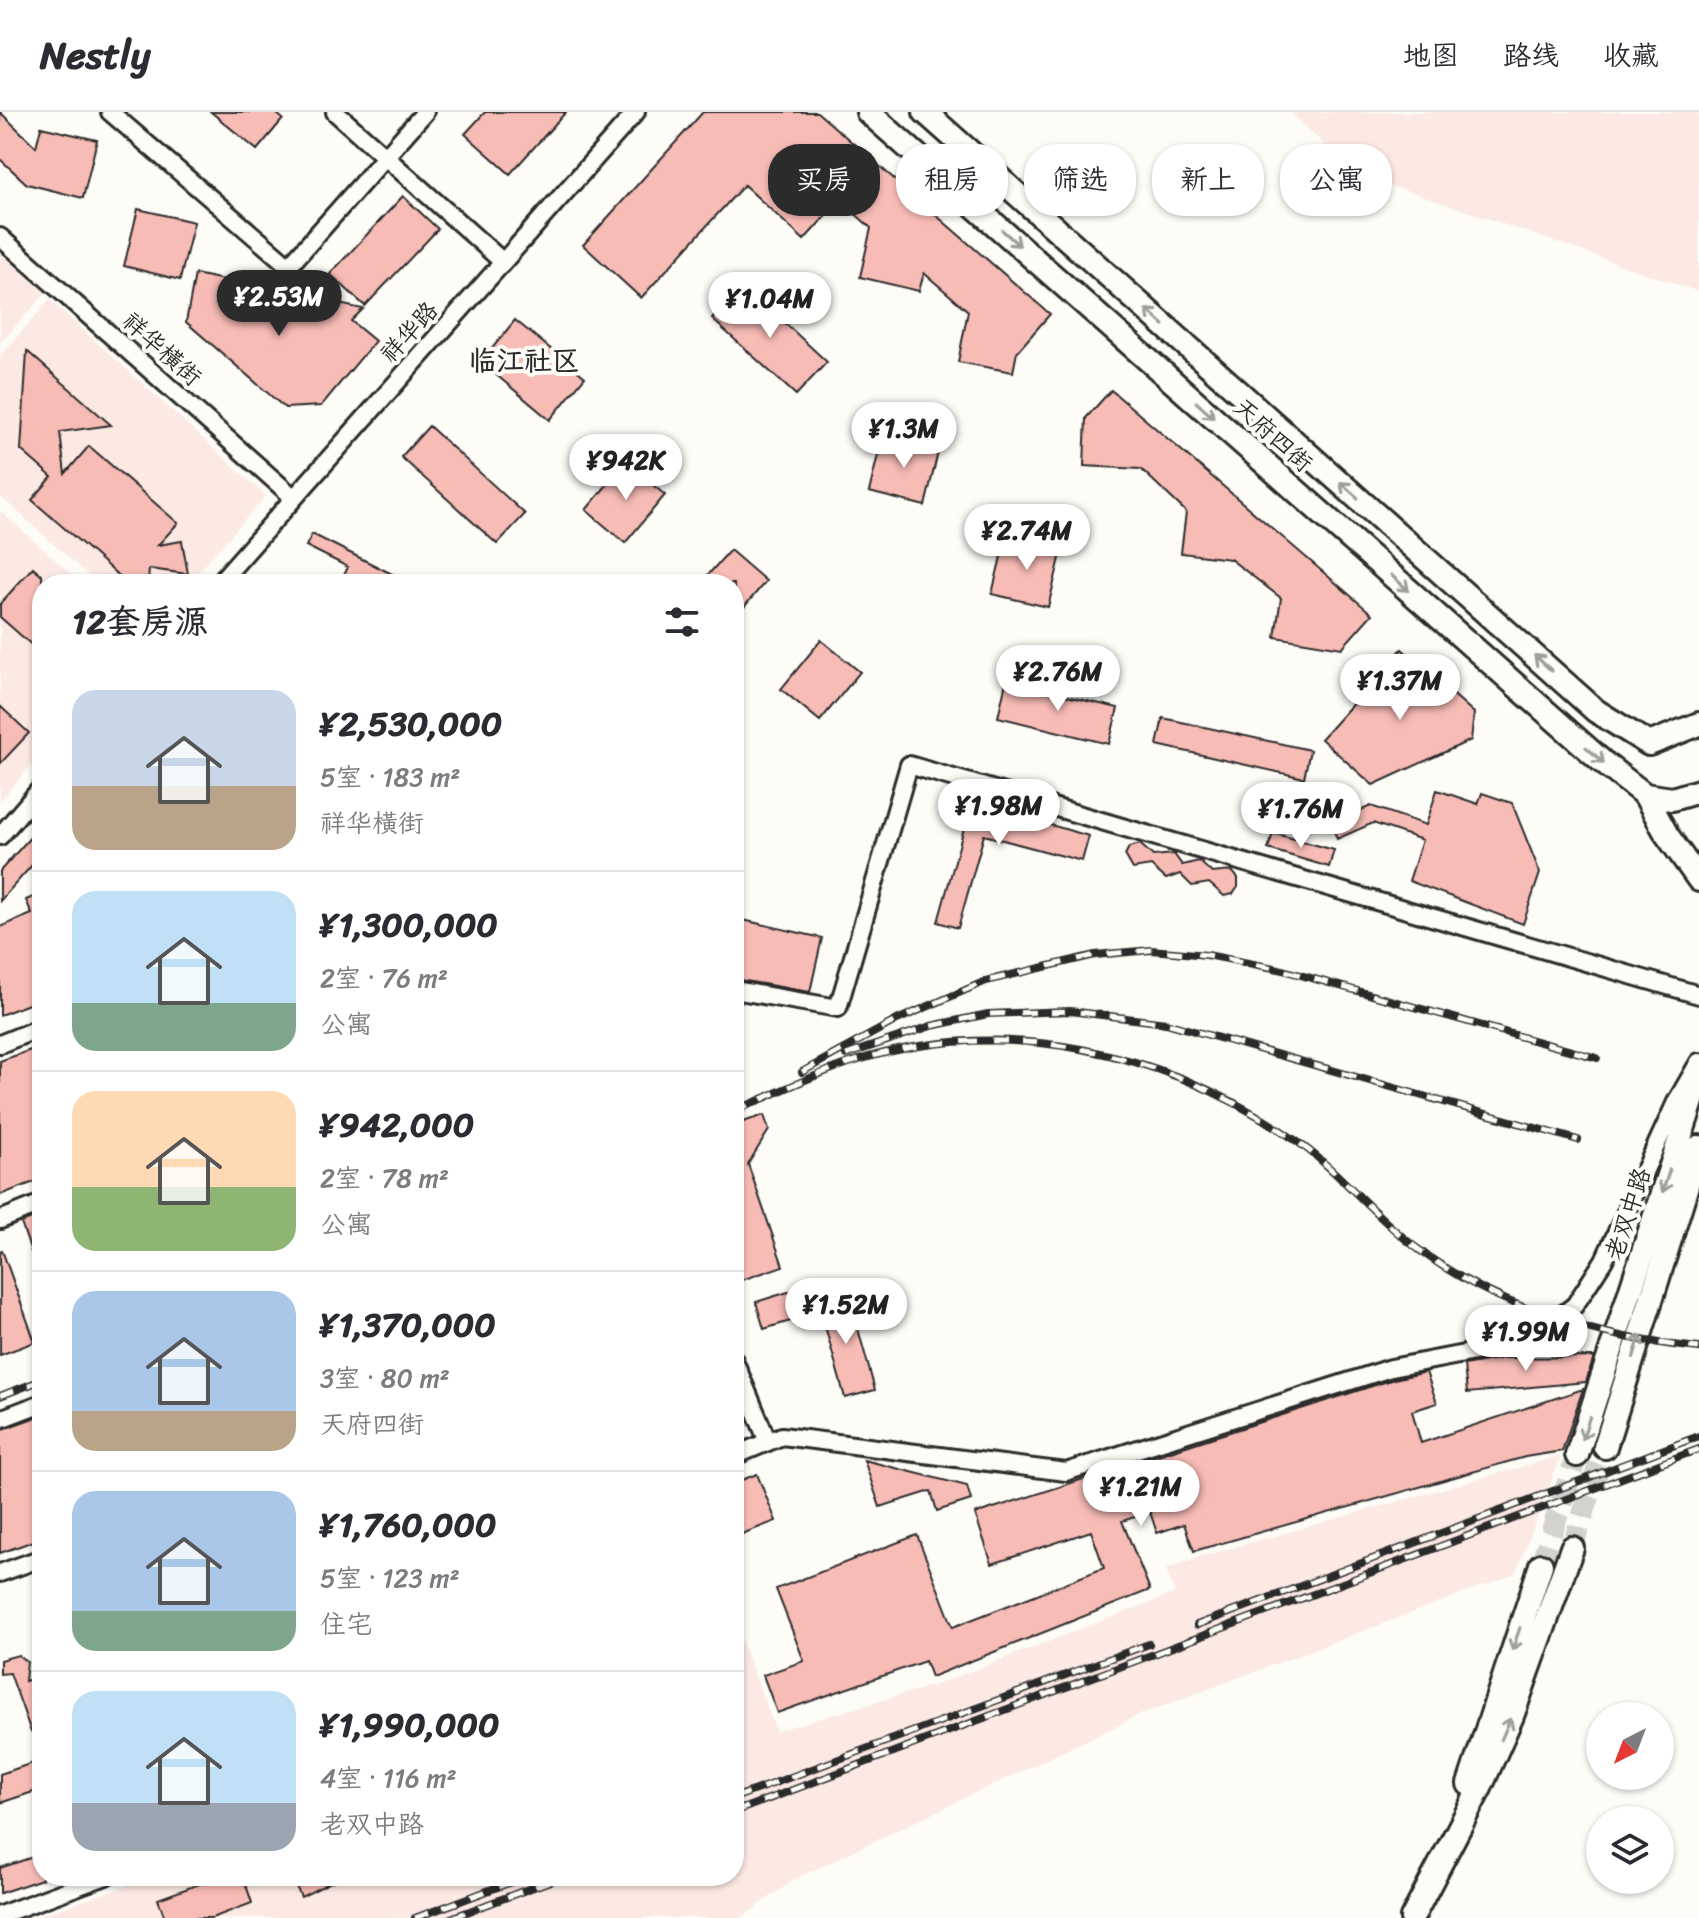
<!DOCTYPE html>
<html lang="zh">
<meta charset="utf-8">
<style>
body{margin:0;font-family:Sriracha,"LXGW WenKai TC",sans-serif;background:#f7f7f7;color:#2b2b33;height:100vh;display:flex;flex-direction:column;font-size:30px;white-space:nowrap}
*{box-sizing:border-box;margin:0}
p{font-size:26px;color:#7c7c81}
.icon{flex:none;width:44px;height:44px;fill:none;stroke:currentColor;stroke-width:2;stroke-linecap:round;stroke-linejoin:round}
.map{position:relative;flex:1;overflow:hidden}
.panel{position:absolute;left:32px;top:462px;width:712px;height:1312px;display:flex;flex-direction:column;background:#fff;border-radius:32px;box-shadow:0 2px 6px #0004}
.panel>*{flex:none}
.top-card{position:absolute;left:768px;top:32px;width:760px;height:72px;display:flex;gap:16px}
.needle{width:52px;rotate:222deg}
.tools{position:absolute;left:1586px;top:1590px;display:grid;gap:16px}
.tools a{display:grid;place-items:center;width:88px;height:88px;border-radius:50%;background:#fff;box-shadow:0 2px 6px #0004;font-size:40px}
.price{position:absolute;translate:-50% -68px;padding:0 18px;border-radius:28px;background:#fff;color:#222;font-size:26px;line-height:52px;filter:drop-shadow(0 2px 4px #0008)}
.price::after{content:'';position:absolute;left:50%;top:48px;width:24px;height:18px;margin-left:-12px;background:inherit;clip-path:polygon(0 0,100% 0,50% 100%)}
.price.current{background:#2b2b2b;color:#fff}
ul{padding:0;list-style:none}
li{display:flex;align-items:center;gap:24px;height:200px;padding:0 40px}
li+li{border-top:2px solid #e1e1e2}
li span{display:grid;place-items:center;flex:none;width:224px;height:160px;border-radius:24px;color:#555}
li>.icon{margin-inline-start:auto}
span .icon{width:96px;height:96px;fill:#fffc;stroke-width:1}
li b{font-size:34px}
h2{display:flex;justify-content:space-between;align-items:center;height:96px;padding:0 40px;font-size:34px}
.tag{padding:0 28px;border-radius:32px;background:#fff;box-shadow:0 2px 6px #0004;font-size:28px;line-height:72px}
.tag.current{background:#2b2b2b;color:#fff}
header{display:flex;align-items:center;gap:48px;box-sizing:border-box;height:112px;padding:0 40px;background:#fff;border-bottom:2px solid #e1e1e2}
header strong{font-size:38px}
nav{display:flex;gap:44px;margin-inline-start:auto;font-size:28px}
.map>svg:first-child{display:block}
.built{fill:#fce9e4}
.building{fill:#f8bcb6;stroke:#2b2b2b;stroke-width:2}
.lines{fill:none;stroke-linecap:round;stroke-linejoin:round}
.secondary-tunnel{stroke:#d3d2ce;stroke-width:22;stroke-dasharray:22 11;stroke-linecap:butt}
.street-casing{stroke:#2b2b2b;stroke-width:22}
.secondary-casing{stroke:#2b2b2b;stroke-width:28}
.street{stroke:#fdfcf7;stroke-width:16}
.secondary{stroke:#fdfcf7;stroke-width:22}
.rail-casing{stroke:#2b2b2b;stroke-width:8}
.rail{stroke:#fdfcf7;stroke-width:5;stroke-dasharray:15;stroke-linecap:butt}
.oneway{stroke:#9e9e9b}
.labels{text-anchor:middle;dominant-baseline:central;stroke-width:8;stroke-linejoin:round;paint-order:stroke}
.street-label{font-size:24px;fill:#2b2b2b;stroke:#fdfcf7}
.quarter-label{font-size:28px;font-weight:bold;fill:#2b2b2b;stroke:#fdfcf7}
</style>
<header>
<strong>Nestly</strong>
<nav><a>地图</a><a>路线</a><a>收藏</a></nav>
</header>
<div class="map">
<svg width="1699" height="1806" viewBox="0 0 1699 1806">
<rect width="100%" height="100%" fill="#fdfcf7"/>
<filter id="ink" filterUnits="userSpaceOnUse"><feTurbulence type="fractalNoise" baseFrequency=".0125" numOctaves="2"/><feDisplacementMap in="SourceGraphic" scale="16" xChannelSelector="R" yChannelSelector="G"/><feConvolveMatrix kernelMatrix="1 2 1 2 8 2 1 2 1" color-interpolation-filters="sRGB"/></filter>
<g filter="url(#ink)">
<path class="built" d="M1290 0H1699V180L1405 78 1361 67Z
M0 141 46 181 0 231Z
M50 188 266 384 187 472H98L0 384V244Z
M0 399 83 472H42V641L0 689Z
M1561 1344 1515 1462 1139 1603 795 1767 741 1806H30L157 1764H734V1530L741 1528 776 1619 935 1573 1175 1481 1166 1457 1199 1445Z"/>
<path class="building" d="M0 0 36 35 41 15 97 28 83 86 27 72 0 47Z
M211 0H275L283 7 257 38Z
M485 0H566L510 62 465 22Z
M703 0H817L1050 202 1017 240 1013 260 958 250 968 199 924 161 919 179 860 165 871 116 840 88 804 128 744 73 641 186 583 133Z
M403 84 438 117 365 194 330 162Z
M138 97 194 110 180 168 124 154Z
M195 162 363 197 351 209 375 229 321 294 285 296 186 210Z
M744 173 827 250 796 283 712 207Z
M515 208 585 265 550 308 481 250Z
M27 239 111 313 60 320 65 362 89 334 178 411 158 433 182 429 188 462 149 457 148 472H128L32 388 52 365 21 338Z
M1111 278 1372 502 1342 536 1275 525 1281 486 1230 447 1181 441 1186 400 1141 357 1084 354 1086 306Z
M429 314 525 402 497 432 401 345Z
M883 322 939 336 925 394 869 380Z
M626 350 665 383 625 431 586 398Z
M312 422 412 472H340L348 455 306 434Z
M1006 424 1062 438 1048 495 992 482Z
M730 438 766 469 734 507V472H700Z
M33 455 42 463V542L0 505V492Z
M821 528 860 560 820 609 781 577Z
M1402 537 1474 601 1471 628 1373 673 1321 627Z
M1006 570 1118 596 1109 632 998 605Z
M0 594 29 621 0 652Z
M1163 606 1310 638 1304 666 1157 633Z
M1437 678 1478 692 1482 681 1512 691 1540 761 1523 812 1409 769 1422 728 1373 711 1337 727 1331 711 1371 694 1426 713Z
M956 686 1089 724 1082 749 984 723 958 816 938 810 966 709 951 704Z
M35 720 42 726V742L0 789V759Z
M1273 721 1334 738 1329 755 1268 737Z
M1140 732 1153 744 1174 742 1182 753 1199 749 1212 761 1232 759 1238 766V775L1233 782 1224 784 1209 771 1192 774 1180 762 1166 767 1151 754 1133 757 1125 743 1129 735Z
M42 781V887L0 903V815L32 802 26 788Z
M734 806 822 826 810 880 734 867Z
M42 934V1067L0 1083V949Z
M764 1003 769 1018 748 1052 783 1154 739 1169 734 1154V1013Z
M42 1103V1164L40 1165 21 1111Z
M2 1138 35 1230 0 1243V1139Z
M798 1177 807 1204 764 1217 756 1190Z
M848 1181 875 1278 845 1286 818 1189Z
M1594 1245 1586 1270 1467 1281 1464 1253 1503 1246Z
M1426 1260 1437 1291 1412 1299 1421 1331 1583 1277 1562 1339 1525 1345 1194 1439 1184 1412 1157 1421 1150 1400 1122 1409 1150 1478 931 1565 925 1549 777 1601 763 1563 804 1549 776 1477 917 1423 953 1515 1104 1456 1091 1419 992 1452 975 1402 1394 1267Z
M42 1303V1426L0 1441V1318Z
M864 1348 967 1374 971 1388 937 1399 931 1379 880 1395Z
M757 1362 776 1409 734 1425V1371Z
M18 1543 27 1550 25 1569 37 1565 42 1581V1616L31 1620 10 1561 0 1562V1548Z
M42 1648V1677L0 1691V1662Z
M42 1742V1767L0 1781V1756Z
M221 1764H243L252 1791 212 1806H165L158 1787Z
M291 1764H343L301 1785Z"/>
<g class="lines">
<path class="secondary-tunnel" d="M1572 1436 1605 1335
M1541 1453 1577 1343"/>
<defs>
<path id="street" d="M110 0 289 154 425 0
M335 0 503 150
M0 125 293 385
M218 472 636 0
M0 724 42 675
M734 878 838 896 909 653 1699 883
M0 932 42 915
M0 1108 42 1091
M734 1248 768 1330
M0 1307 42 1291
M734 1344 782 1324 1066 1360 1391 1256 1511 1233 1537 1223 1575 1193 1604 1148 1676 990 1699 950
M0 1461 42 1446
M0 1803 106 1764"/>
<path id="secondary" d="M868 0 1605 652 1645 683 1667 723 1699 768
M925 0 1596 599 1649 632 1699 612
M1645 683 1672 687 1699 679
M1605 1335 1699 1035
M1577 1343 1699 968
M1469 1672 1541 1453
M1412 1806 1480 1676 1512 1604 1572 1436"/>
</defs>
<use href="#street" class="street-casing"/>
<use href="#secondary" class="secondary-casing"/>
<use href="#street" class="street"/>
<use href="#secondary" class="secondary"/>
<defs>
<path id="rail" d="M846 943 931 914 988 902 1070 899 1166 911 1578 1028
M802 960 897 908 986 869 1095 843 1151 838 1207 843 1279 857 1597 946
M734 999C773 983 812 963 852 950 1004 902 1166 938 1295 1028 1341 1060 1376 1107 1422 1140 1503 1199 1601 1226 1699 1236
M0 1284 42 1268
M1197 1513 1699 1324
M734 1686 1149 1532
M734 1700 1699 1337
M415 1806 527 1764
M451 1806 563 1764"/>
</defs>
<use href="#rail" class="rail-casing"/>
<use href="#rail" class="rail"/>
</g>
<defs><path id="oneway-shaft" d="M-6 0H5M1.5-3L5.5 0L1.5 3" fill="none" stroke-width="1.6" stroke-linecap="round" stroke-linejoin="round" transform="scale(2)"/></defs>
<g class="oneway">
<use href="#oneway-shaft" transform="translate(1011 126) rotate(42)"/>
<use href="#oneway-shaft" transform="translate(1155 205) rotate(-138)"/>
<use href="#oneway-shaft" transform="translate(1205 298) rotate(42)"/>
<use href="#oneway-shaft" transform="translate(1349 378) rotate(-138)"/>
<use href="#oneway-shaft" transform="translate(1400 471) rotate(42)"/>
<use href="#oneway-shaft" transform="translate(1543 551) rotate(-138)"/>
<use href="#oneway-shaft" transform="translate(1595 643) rotate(41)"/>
<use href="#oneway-shaft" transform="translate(1666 1069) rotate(108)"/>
<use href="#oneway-shaft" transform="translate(1637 1234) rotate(-73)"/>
<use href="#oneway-shaft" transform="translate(1586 1316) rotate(108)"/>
<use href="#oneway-shaft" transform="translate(1516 1527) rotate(109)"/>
<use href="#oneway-shaft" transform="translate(1506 1617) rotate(-66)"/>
</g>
</g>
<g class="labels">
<g class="street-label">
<text transform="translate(409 220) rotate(-48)">祥华路</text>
<text transform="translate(162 237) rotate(42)">祥华横街</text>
<text transform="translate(1273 323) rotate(42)">天府四街</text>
<text transform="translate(1628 1102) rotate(-72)">老双中路</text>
</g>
<g class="quarter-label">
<text x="524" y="248">临江社区</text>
</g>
</g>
</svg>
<div class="tools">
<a><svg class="needle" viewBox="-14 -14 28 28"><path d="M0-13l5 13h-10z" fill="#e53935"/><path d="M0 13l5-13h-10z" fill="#7c7c81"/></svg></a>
<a><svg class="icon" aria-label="layers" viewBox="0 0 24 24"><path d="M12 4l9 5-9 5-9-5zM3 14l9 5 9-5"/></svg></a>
</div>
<b class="price current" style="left:279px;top:226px">¥2.53M</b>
<b class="price" style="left:770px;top:228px">¥1.04M</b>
<b class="price" style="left:904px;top:358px">¥1.3M</b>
<b class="price" style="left:626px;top:390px">¥942K</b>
<b class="price" style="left:1027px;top:460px">¥2.74M</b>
<b class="price" style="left:1058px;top:601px">¥2.76M</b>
<b class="price" style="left:1400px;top:610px">¥1.37M</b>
<b class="price" style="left:999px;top:735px">¥1.98M</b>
<b class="price" style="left:1301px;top:738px">¥1.76M</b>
<b class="price" style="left:846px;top:1234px">¥1.52M</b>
<b class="price" style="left:1526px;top:1261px">¥1.99M</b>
<b class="price" style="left:1141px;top:1416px">¥1.21M</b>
<div class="top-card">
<a class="tag current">买房</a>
<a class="tag">租房</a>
<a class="tag">筛选</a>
<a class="tag">新上</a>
<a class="tag">公寓</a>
</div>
<section class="panel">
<h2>12套房源<svg class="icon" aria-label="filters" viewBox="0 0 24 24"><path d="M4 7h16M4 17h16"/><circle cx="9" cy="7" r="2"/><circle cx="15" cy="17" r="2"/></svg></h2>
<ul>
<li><span style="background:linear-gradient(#c9d6e8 60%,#b9a48a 0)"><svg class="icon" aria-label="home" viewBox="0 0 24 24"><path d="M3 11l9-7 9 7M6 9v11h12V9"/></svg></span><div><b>¥2,530,000</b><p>5室 · 183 m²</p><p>祥华横街</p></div></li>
<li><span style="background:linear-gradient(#bfe0f5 70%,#7fa58c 0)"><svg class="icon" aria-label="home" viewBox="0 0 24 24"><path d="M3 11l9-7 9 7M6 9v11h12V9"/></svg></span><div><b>¥1,300,000</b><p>2室 · 76 m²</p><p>公寓</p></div></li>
<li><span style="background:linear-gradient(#ffd9b3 60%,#8fb573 0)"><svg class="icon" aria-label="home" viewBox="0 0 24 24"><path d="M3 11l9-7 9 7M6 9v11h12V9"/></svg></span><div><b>¥942,000</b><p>2室 · 78 m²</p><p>公寓</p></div></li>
<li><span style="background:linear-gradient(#a9c7e8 75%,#b9a48a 0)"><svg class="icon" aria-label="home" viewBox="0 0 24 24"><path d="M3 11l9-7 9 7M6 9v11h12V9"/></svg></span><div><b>¥1,370,000</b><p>3室 · 80 m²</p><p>天府四街</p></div></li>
<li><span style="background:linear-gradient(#a9c7e8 75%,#7fa58c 0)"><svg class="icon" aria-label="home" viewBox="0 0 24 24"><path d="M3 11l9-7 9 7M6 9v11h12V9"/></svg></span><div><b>¥1,760,000</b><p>5室 · 123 m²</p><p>住宅</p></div></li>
<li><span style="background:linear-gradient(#bfe0f5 70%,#9aa5b1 0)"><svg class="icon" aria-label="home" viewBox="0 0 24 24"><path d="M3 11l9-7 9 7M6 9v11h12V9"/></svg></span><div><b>¥1,990,000</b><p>4室 · 116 m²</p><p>老双中路</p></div></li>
</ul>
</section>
</div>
